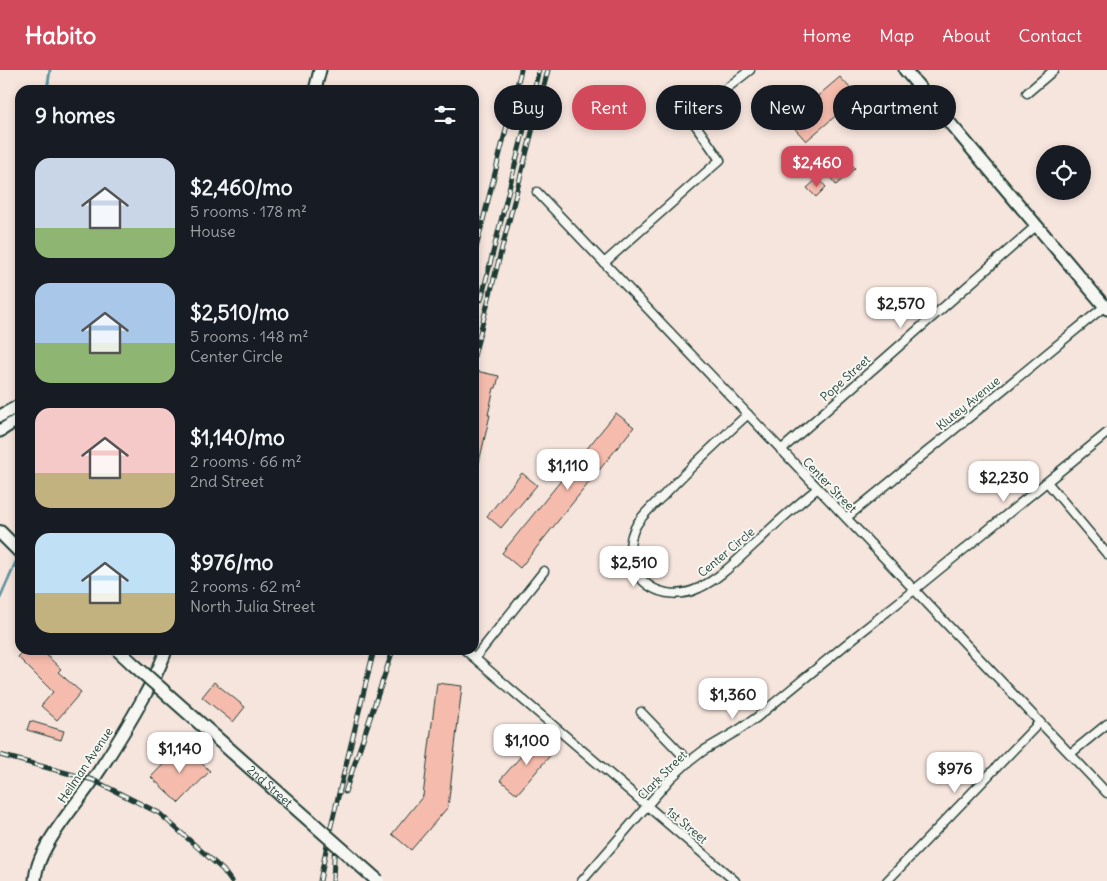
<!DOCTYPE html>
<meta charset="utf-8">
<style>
body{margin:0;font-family:Delius,sans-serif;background:#20242c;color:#f1f3f6;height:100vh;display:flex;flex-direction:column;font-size:19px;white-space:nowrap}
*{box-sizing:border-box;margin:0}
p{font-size:16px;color:#9ea1a6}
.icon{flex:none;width:28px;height:28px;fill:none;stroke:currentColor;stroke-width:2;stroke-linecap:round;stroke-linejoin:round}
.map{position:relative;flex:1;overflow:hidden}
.details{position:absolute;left:15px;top:15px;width:464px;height:570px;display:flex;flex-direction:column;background:#171b24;border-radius:15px;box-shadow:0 2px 8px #0003}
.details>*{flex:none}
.top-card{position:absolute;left:494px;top:15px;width:475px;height:45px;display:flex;gap:10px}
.fabs{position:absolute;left:1036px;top:75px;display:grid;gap:10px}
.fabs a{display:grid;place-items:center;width:55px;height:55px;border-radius:50%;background:#171b24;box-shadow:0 2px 8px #0003;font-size:25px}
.price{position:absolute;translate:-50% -42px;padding:0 11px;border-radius:10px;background:#fff;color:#222;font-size:16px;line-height:32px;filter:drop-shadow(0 1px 2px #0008)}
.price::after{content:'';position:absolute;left:50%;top:30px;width:15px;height:11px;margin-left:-8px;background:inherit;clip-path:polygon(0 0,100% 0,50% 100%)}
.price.on{background:#d1495b;color:#fff}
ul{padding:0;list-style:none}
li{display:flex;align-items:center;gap:15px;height:125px;padding:0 20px}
li span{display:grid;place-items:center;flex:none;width:140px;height:100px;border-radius:15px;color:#555}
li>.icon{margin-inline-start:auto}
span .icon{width:60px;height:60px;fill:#fffc;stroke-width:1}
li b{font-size:21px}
h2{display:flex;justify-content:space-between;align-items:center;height:60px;padding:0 20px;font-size:21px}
.tag{padding:0 18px;border-radius:22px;background:#171b24;box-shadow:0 2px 8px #0003;font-size:18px;line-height:45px}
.tag.on{background:#d1495b;color:#fff}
header{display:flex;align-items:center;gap:30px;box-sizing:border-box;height:70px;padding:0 25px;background:#d1495b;color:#fff}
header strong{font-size:24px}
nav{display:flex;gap:28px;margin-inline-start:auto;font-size:18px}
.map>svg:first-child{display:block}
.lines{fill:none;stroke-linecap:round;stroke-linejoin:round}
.stream{stroke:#5b939d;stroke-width:3}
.building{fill:#f5bcad;stroke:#1f3d34}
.street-casing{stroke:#1f3d34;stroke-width:11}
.secondary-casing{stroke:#1f3d34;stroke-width:15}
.primary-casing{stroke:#1f3d34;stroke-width:16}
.street{stroke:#f6f6f2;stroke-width:8}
.secondary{stroke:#f6f6f2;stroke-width:11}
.primary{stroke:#f6f6f2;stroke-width:12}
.rail-casing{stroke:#1f3d34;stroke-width:5}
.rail{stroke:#f6f6f2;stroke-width:3;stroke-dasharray:9;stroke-linecap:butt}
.primary-bridge-casing{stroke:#1f3d34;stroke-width:16;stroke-linecap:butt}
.primary-bridge{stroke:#f6f6f2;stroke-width:12}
.labels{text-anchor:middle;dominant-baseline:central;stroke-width:4;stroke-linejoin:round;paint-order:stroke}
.street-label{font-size:12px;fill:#1f3d34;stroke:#f6f6f2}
</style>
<header>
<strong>Habito</strong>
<nav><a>Home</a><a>Map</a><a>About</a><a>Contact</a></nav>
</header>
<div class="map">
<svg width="1107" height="811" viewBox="0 0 1107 811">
<rect width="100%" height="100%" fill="#f6e5dd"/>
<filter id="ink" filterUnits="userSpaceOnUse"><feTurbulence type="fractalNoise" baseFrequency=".02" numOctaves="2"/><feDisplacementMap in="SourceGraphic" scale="10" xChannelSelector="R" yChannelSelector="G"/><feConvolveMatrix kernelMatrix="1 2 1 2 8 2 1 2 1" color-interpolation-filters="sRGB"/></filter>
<g filter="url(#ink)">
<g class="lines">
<path class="stream" d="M47 20 50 0
M0 528 19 485"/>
</g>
<path class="building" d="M840 7 858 27 806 71 788 51Z
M848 91 855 98 836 115 830 107Z
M818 108 826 117 816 127 807 118Z
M476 301 499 306 496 318H494L488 345H490L477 401 474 400V311Z
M616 343 634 357 520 498 502 483Z
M522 403 537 415 501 458 487 446Z
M25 580H41L61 599 58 602 81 622 57 650 41 636 53 622 18 587Z
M214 612 245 637 233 652 202 627Z
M437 613 462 616 448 737 411 780 392 764 423 726Z
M30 651 64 661 61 670 27 660Z
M538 667 554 681 517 724 500 710Z
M182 675 210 701 179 733 151 707Z"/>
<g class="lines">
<defs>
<path id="street" d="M1027 23 1054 0
M537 122 1107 723
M604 193 720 90 690 47 750 0
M748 344C719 371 690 397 663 426 654 434 644 443 637 454 625 474 629 501 648 515 663 526 683 526 699 518 721 508 740 487 758 471 777 452 797 435 818 418
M781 380 1037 155
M1047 412 1107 484
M846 448 1105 236
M465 580 735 811
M475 588 544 501
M641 642 689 692
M1070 684 1107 654
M582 811 671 708 686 694 703 681 737 661 756 648 855 567 914 520 1107 363
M887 811 1040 652"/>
<path id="secondary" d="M905 0 1107 239
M315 20 320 0
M0 346 20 335
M0 361 20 348
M35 811C36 778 75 737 93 710 112 682 129 654 145 625 153 610 161 596 166 580"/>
<path id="primary" d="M0 462 20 482"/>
</defs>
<use href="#street" class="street-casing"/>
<use href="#secondary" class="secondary-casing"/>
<use href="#primary" class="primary-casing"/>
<use href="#street" class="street"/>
<use href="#secondary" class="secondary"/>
<use href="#primary" class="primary"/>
<defs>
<path id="rail" d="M474 186 521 0
M481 230 539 0
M474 286 548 0
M0 685 93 710 159 743 223 800 231 811
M345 722 393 580
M320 811 329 764 374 580
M333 811 335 766"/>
</defs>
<use href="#rail" class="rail-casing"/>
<use href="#rail" class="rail"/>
<defs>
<g id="primary-bridge">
<path id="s1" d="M118 580 133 594 378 811"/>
</g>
</defs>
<use href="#primary-bridge" class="primary-bridge-casing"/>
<use href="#primary-bridge" class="primary-bridge"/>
</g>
</g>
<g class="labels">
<g class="street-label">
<text transform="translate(845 308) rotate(-42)">Pope Street</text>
<text transform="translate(968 333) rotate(-39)">Klutey Avenue</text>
<text transform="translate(830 415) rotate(46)">Center Street</text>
<text transform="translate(726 482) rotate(-40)">Center Circle</text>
<text transform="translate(85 695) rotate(-56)">Heilman Avenue</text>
<text transform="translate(662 705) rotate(-45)">Clark Street</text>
<text stroke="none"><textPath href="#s1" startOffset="204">2nd Street</textPath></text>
<text transform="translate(687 755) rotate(40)">1st Street</text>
</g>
</g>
</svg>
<div class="fabs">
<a><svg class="icon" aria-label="locate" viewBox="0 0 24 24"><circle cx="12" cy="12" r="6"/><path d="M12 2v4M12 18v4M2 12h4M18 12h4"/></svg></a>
</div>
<b class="price on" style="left:817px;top:118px">$2,460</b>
<b class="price" style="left:901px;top:259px">$2,570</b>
<b class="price" style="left:568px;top:421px">$1,110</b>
<b class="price" style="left:1004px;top:433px">$2,230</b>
<b class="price" style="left:634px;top:518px">$2,510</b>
<b class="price" style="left:733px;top:650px">$1,360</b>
<b class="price" style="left:527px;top:696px">$1,100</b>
<b class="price" style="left:180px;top:704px">$1,140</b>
<b class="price" style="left:955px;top:724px">$976</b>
<div class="top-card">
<a class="tag">Buy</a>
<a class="tag on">Rent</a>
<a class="tag">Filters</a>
<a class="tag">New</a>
<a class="tag">Apartment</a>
</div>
<section class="details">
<h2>9 homes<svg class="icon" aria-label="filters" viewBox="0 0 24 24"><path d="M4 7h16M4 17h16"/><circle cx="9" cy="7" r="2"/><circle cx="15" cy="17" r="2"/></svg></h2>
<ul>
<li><span style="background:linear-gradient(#c9d6e8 70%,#8fb573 0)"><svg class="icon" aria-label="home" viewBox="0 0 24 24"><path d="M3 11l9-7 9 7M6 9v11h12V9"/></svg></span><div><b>$2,460/mo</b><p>5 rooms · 178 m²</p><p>House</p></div></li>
<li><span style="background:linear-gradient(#a9c7e8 60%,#8fb573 0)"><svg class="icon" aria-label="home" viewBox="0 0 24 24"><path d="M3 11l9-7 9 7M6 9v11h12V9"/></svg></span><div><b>$2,510/mo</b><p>5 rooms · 148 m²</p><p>Center Circle</p></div></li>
<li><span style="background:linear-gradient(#f6c9c9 65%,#c2b280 0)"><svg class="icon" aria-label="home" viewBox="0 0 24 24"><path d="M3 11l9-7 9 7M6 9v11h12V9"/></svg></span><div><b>$1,140/mo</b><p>2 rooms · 66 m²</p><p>2nd Street</p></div></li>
<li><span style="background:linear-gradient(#bfe0f5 60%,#c2b280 0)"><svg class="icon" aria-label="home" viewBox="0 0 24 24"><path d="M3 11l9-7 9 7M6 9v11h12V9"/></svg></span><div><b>$976/mo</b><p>2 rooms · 62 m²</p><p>North Julia Street</p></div></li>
</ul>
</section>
</div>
